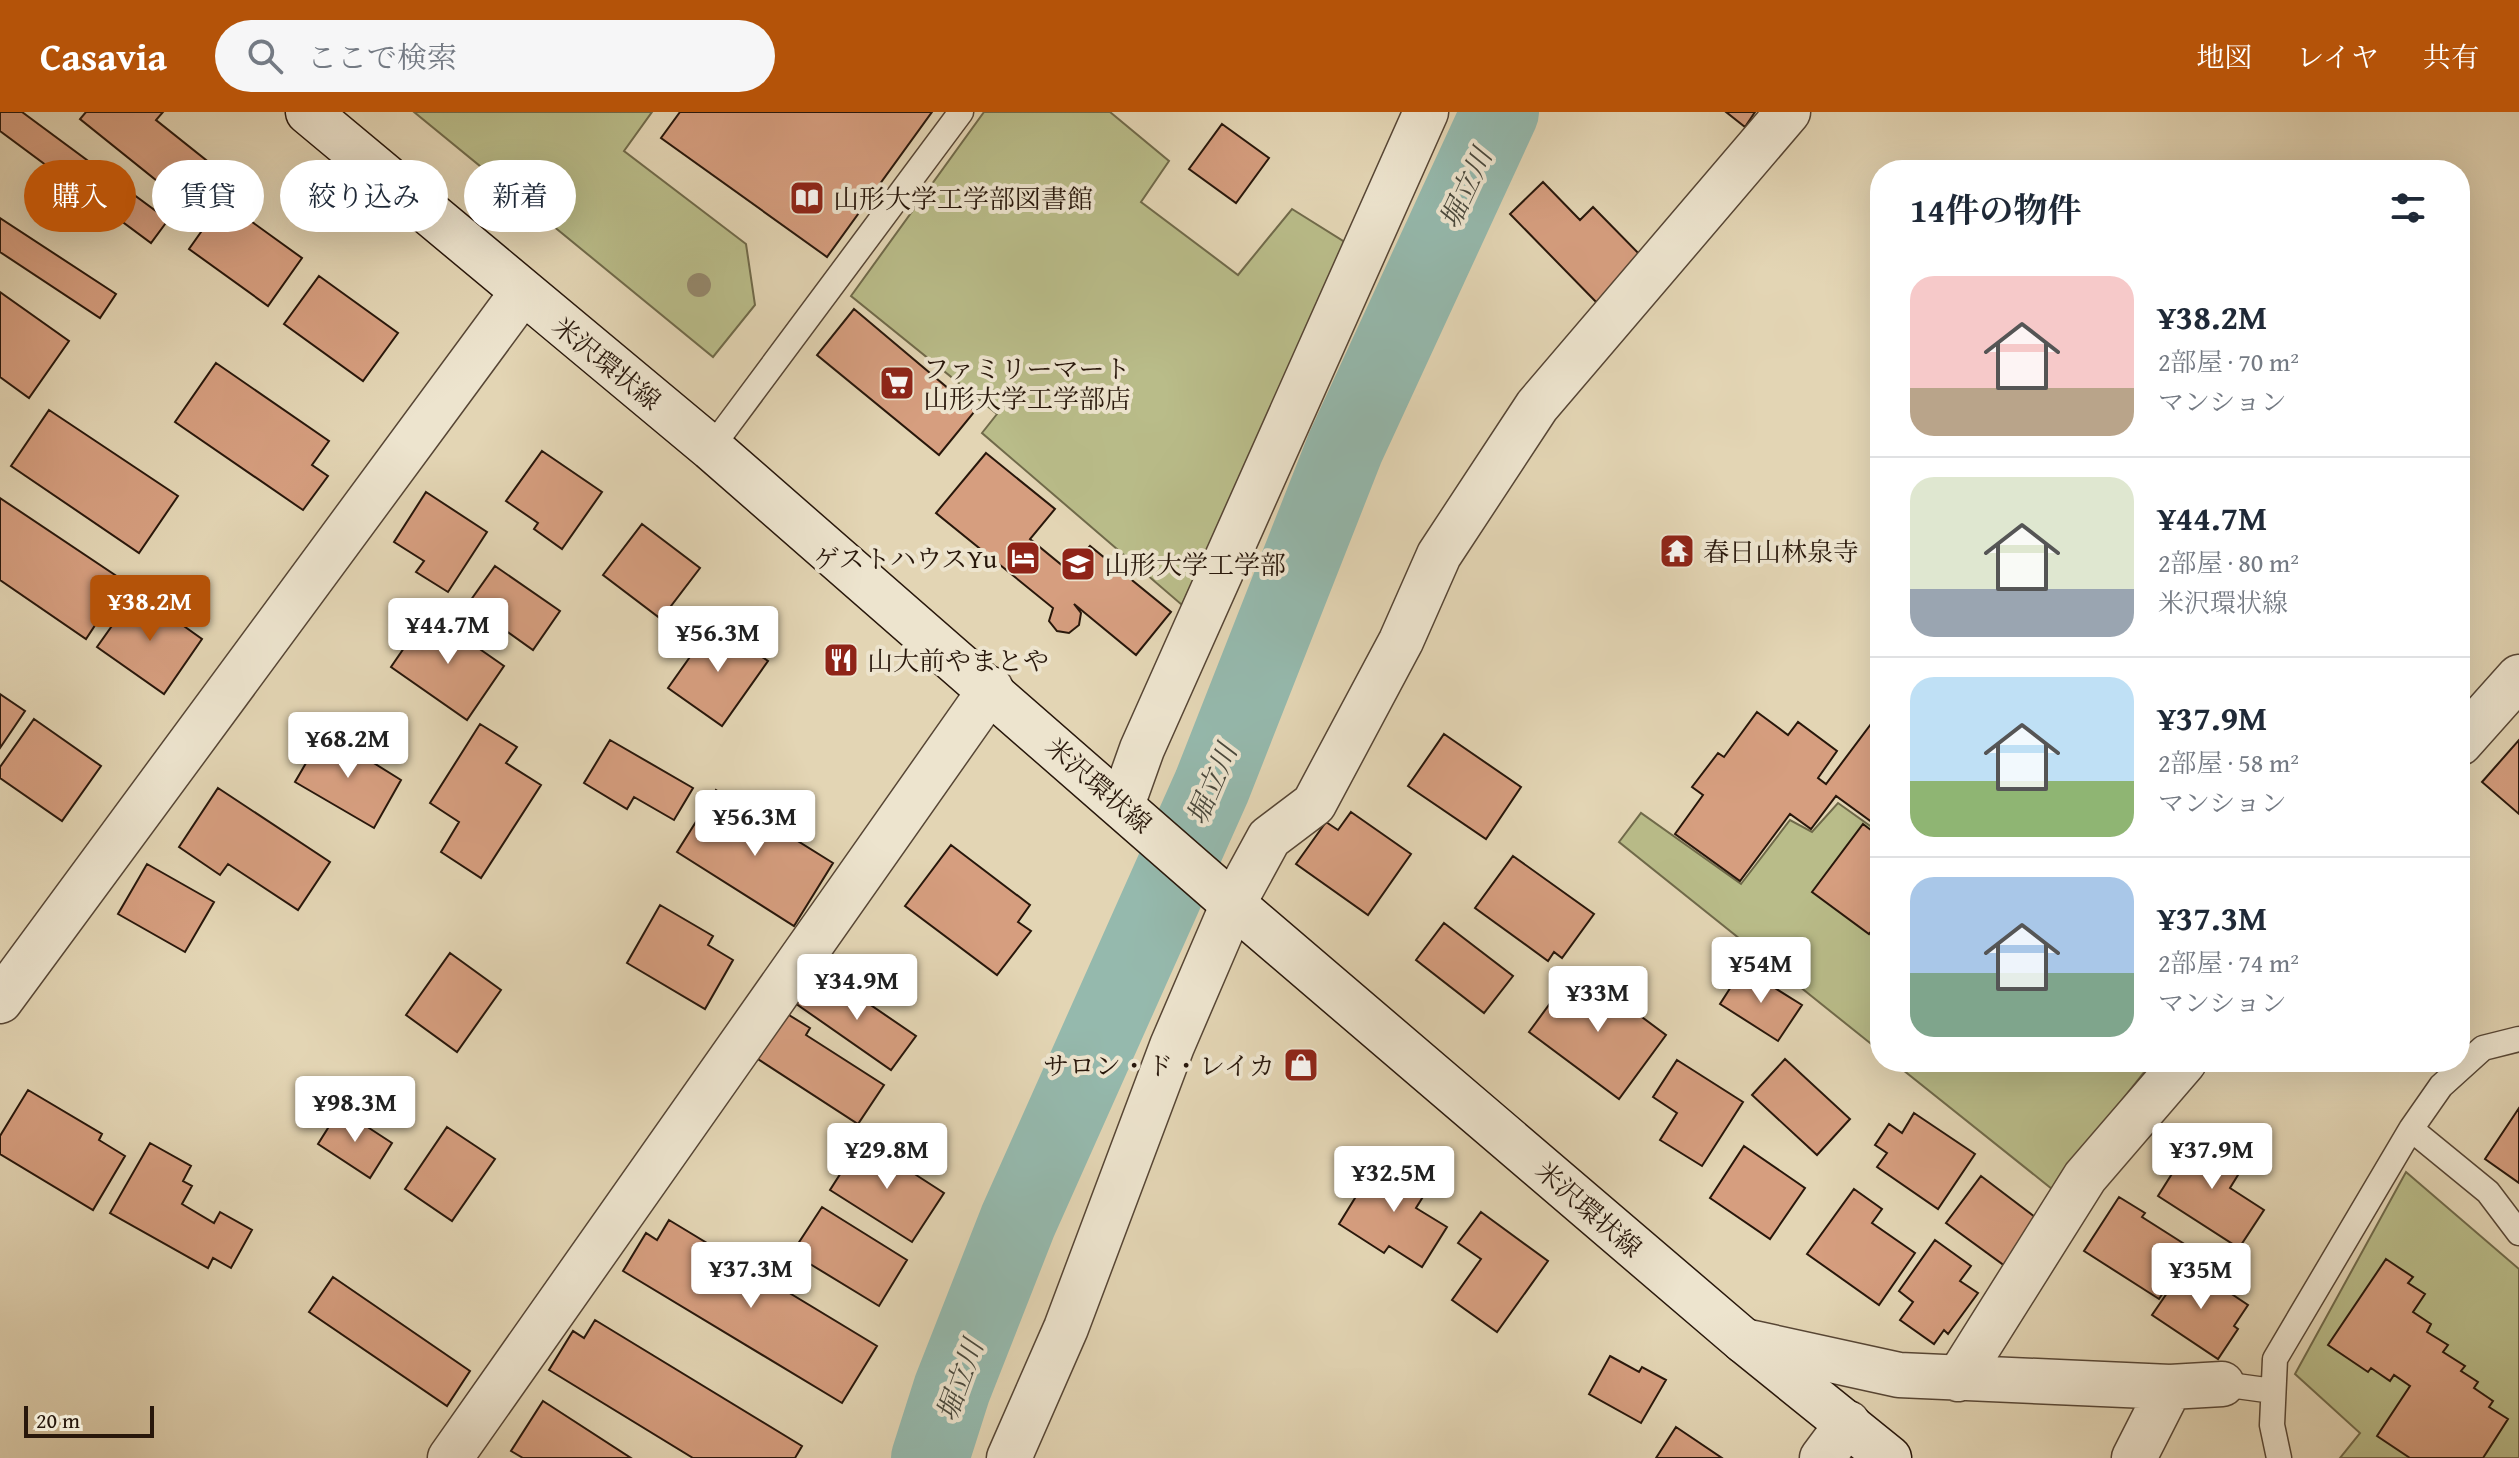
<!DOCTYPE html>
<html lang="ja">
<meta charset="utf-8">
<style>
body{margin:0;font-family:"Gentium Book Plus","Noto Serif JP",serif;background:#f6f6f7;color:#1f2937;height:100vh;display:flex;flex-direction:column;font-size:30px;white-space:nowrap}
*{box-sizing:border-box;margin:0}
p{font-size:26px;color:#747a83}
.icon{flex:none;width:44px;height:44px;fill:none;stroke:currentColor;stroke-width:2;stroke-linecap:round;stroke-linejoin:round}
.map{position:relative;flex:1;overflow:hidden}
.drawer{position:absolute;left:1870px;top:48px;width:600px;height:912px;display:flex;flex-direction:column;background:#fff;border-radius:32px;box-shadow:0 8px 32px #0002}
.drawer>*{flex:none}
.banner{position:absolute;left:24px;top:48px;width:760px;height:72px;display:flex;gap:16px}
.scale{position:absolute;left:24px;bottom:20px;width:130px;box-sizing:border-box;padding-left:8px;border:4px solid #28170b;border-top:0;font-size:22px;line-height:28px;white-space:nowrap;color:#28170b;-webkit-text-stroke:6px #ede4ce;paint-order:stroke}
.price{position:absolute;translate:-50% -68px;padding:0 18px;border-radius:8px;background:#fff;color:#222;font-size:26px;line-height:52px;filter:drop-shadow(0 2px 4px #0008)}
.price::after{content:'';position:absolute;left:50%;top:48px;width:24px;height:18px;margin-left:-12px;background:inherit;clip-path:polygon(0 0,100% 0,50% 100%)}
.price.on{background:#b45309;color:#fff}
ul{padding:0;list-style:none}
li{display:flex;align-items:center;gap:24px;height:200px;padding:0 40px}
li+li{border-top:2px solid #e0e1e3}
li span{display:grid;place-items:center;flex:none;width:224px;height:160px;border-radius:24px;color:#555}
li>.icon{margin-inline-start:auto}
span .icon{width:96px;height:96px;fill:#fffc;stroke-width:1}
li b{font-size:34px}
h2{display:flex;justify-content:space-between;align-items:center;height:96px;padding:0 40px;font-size:34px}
.tag{padding:0 28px;border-radius:36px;background:#fff;box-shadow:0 8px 32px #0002;font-size:28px;line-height:72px}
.tag.on{background:#b45309;color:#fff}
header{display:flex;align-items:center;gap:48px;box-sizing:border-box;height:112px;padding:0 40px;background:#b45309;color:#fff}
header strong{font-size:38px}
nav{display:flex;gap:44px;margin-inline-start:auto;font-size:28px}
.search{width:560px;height:72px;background:#f6f6f7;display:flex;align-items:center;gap:20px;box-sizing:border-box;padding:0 28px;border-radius:44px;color:#747a83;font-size:30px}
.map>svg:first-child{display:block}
.green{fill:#b9bc89;stroke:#706a4a;stroke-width:2}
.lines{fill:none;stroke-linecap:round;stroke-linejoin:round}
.river{stroke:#95b9ad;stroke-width:78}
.building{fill:#d69e7f;stroke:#28170b;stroke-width:2}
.lane-casing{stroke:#574635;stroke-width:27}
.street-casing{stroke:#574635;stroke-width:47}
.secondary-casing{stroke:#28170b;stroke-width:47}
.lane{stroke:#ede4ce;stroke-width:24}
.street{stroke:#ede4ce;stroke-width:44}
.secondary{stroke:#ede4ce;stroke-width:44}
.tree{fill:#94886c}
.labels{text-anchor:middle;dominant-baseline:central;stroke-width:8;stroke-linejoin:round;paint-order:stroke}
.poi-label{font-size:26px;fill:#28170b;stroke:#ede4ce;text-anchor:start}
.street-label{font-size:26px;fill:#28170b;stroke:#ede4ce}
.water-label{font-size:28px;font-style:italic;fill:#49483c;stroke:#ede4ce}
</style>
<header>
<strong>Casavia</strong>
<div class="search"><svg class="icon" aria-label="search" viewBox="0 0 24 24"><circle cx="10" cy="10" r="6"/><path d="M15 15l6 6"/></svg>ここで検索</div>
<nav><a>地図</a><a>レイヤ</a><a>共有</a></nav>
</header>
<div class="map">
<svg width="2519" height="1346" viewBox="0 0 2519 1346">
<rect width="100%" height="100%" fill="#e3d5b4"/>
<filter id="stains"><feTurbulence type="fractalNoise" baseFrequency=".0025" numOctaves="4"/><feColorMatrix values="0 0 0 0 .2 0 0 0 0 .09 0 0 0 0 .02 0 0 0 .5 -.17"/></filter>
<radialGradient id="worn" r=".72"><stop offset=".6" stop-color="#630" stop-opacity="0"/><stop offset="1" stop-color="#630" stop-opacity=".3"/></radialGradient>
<path class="green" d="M414 0H652L624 39 746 132 755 193 713 245Z
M984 0H1110L1169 49 1141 90 1238 163 1292 97 1351 134 1182 493 982 321 997 302 851 184Z
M1838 691 1880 721V939L1619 730 1641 701 1741 772 1790 708 1812 720Z
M1893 950H2152L2052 1077Z
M2406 1060 2519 1157V1346H2340L2360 1321 2295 1262Z"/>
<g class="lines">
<path class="river" d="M930 1346 952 1277 1018 1109 1212 674 1345 336 1500 0"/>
</g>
<path class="building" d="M0 0H22L168 108 151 131 0 19Z
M86 0H163L156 8 216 56 187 93 80 7Z
M680 0H932L827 145 661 26Z
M1726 0H1755L1745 15Z
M1222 12 1269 46 1236 91 1189 57Z
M1543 70 1580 108 1593 95 1648 151 1602 196 1510 102Z
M223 89 302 146 268 194 189 137Z
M0 106 116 182 100 206 0 140Z
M319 164 398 221 363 269 284 212Z
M0 180 69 229 29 286 0 265Z
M854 197 975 299 939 343 817 243Z
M216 251 329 329 312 353 328 364 303 398 175 310Z
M49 298 178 384 139 441 11 354Z
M542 339 602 380 562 437 534 417 538 411 506 389Z
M986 341 1055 397 1030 427 1069 459 1090 434 1171 500 1136 543 1074 492 1081 501 1079 513 1069 521 1057 519 1049 509 1053 496 936 401Z
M426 380 487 420 448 480 416 460 424 449 394 430Z
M0 386 124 469 86 527 0 468Z
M642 412 700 456 661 507 603 463Z
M495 454 560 499 533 538 468 492Z
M136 480 202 527 164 582 97 535Z
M428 501 504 554 467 608 391 555Z
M714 511 768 549 722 614 668 576Z
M0 582 25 599 0 636Z
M1757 600 1788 623 1798 610 1837 639 1818 666 1826 672 1880 600V716L1836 684 1811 717 1790 702 1740 769 1675 722 1703 683 1692 675 1718 641 1724 645Z
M34 607 101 654 62 709 0 666V655Z
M480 612 517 635 506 651 541 673 481 766 441 740 459 710 430 691Z
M324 620 401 668 374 716 295 670Z
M1444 622 1521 675 1486 727 1408 674Z
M610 628 693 676 674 708 634 685 627 697 584 671Z
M2519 628V702L2482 670Z
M218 676 330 750 298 798 228 752 220 763 179 735Z
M716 678 833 751 794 814 677 740Z
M1351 700 1411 742 1368 803 1296 752 1326 710 1338 718Z
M1863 712 1880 725V808L1869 822 1812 780Z
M951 733 1030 793 1018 810 1031 819 997 863 905 794Z
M1513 744 1594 802 1562 846 1554 840 1548 849 1475 796Z
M147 752 214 790 185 840 118 802Z
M660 793 713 824 708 833 733 848 705 897 627 851Z
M1444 811 1513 864 1484 901 1416 848Z
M450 841 501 878 457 940 406 903Z
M1576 856 1666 923 1619 987 1529 920Z
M1743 856 1802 893 1778 929 1720 892Z
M806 868 828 883 837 870 916 924 891 958 792 889Z
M776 895 810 916 806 923 884 973 858 1012 747 940Z
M1785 947 1850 1007 1817 1043 1752 983Z
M1677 948 1743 990 1702 1054 1660 1028 1677 1001 1653 985Z
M28 978 102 1022 99 1028 125 1044 93 1098 0 1042V1024Z
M2519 996V1071L2485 1047Z
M340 997 392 1031 370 1066 318 1032Z
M1914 1001 1975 1042 1938 1097 1877 1055 1887 1041 1875 1033 1889 1012 1902 1021Z
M447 1015 495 1047 452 1109 405 1077Z
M2199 1019 2246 1050 2230 1076 2264 1098 2239 1136 2158 1084Z
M862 1028 944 1081 912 1130 830 1078Z
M150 1031 191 1054 183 1069 192 1074 182 1092 214 1111 220 1100 252 1118 231 1156 213 1146 208 1156 110 1101Z
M1744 1034 1805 1076 1770 1127 1710 1086Z
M1381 1044 1429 1075 1416 1096 1447 1115 1422 1155 1389 1134 1384 1141 1339 1112Z
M1981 1064 2039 1108 2005 1154 1946 1111Z
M1854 1077 1882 1097 1872 1111 1915 1141 1879 1193 1807 1142Z
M2119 1085 2145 1101 2142 1105 2186 1133 2173 1154 2179 1157 2159 1187 2084 1139Z
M822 1095 907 1148 879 1194 792 1141Z
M1481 1100 1548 1149 1497 1220 1452 1188 1481 1147 1458 1131Z
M669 1108 877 1234 842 1291 623 1159 646 1121 657 1128Z
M1935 1128 1971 1154 1960 1169 1978 1181 1948 1222 1944 1218 1934 1232 1900 1208 1913 1190 1899 1179Z
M2386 1147 2413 1165 2408 1171 2425 1182 2413 1200 2431 1212 2427 1220 2448 1233 2443 1240 2465 1254 2461 1259 2478 1270 2474 1276 2493 1289 2489 1295 2508 1307 2483 1346H2410L2377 1324 2410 1274 2394 1263 2390 1269 2371 1256 2368 1260 2328 1233Z
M2187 1152 2248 1193 2234 1214 2238 1217 2218 1247 2152 1203Z
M333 1165 470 1259 447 1294 309 1200Z
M595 1208 802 1334 795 1346H693L549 1258 573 1219 584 1226Z
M1610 1244 1639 1260 1642 1255 1666 1268 1641 1311 1589 1282Z
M543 1289 631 1346H523L511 1339Z
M1676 1315 1722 1346H1656Z"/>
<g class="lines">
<defs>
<path id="lane" d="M711 336 961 0
M2411 1017 2488 1080 2519 1121
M2222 1272 2273 1279
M2279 1346 2272 1313 2275 1247 2411 1017 2441 974 2483 936 2519 927"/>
<path id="street" d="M2460 631 2519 565
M1122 693 1142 637 1426 0
M0 889 522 181
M1744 1229 1899 1263 2170 1275 2222 1272
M1958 1267 2085 1065 2184 950
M450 1346 991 577
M1009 1346 1066 1216 1172 934 1233 792 1269 726 1314 692 1401 529 1439 443 1537 294 1788 0
M1822 1346 1848 1311
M2134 1346 2170 1275"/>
<path id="secondary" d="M308 0 711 336 1233 792 1744 1229 1889 1346"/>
</defs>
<use href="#lane" class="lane-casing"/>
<use href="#street" class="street-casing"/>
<use href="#secondary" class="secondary-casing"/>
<use href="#lane" class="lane"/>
<use href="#street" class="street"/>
<use href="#secondary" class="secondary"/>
</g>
<circle class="tree" cx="699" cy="173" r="12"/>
<defs>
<symbol id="library-square" viewBox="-11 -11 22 22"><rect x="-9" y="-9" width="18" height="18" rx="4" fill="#8f2418" stroke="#ede4ce"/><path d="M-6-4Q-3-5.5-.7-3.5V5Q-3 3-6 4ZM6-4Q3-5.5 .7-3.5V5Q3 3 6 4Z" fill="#fff"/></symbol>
<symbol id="supermarket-square" viewBox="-11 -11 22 22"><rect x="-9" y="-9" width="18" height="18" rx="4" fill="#8f2418" stroke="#ede4ce"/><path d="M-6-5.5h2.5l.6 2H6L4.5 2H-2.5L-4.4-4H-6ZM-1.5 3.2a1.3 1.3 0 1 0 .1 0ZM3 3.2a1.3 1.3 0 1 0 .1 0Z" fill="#fff"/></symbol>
<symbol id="temple-square" viewBox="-11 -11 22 22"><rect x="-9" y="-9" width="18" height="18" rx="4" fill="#8f2418" stroke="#ede4ce"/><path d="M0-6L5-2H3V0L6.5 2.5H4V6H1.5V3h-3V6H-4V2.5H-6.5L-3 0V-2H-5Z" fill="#fff"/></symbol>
<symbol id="hotel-square" viewBox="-11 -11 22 22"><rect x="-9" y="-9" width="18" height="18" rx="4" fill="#8f2418" stroke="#ede4ce"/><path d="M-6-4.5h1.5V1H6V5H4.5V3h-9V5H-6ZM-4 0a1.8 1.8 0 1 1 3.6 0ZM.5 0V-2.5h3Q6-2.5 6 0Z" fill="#fff"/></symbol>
<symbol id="university-square" viewBox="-11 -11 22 22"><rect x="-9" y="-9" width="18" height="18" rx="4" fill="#8f2418" stroke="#ede4ce"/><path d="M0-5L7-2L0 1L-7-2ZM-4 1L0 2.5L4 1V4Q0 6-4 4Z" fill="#fff"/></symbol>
<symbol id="restaurant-square" viewBox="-11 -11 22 22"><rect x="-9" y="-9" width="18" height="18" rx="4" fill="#8f2418" stroke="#ede4ce"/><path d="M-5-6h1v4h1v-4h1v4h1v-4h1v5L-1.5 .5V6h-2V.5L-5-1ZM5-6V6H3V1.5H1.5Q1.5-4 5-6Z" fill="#fff"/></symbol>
<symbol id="shop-square" viewBox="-11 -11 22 22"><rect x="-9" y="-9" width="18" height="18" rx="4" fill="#8f2418" stroke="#ede4ce"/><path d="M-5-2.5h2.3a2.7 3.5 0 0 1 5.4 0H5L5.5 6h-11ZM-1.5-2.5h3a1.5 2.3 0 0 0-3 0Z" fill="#fff"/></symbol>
</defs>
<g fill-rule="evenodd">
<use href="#library-square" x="787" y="66" width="40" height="40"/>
<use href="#supermarket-square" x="877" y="251" width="40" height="40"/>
<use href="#temple-square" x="1657" y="419" width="40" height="40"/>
<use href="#hotel-square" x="1003" y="426" width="40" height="40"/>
<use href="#university-square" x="1058" y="432" width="40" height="40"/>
<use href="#restaurant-square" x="821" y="528" width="40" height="40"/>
<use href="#shop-square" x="1281" y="933" width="40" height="40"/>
</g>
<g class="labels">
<g class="poi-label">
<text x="833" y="86">山形大学工学部図書館</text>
<text x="923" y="256">ファミリーマート<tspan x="923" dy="30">山形大学工学部店</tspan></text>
<text x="1703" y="439">春日山林泉寺</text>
<text x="997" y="446" text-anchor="end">ゲストハウスYu</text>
<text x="1104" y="452">山形大学工学部</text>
<text x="867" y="548">山大前やまとや</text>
<text x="1275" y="953" text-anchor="end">サロン・ド・レイカ</text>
</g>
<g class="street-label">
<text transform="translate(607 251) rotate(39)">米沢環状線</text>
<text transform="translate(1099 673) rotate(41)">米沢環状線</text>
<text transform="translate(1589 1097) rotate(41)">米沢環状線</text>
</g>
<g class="water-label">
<text transform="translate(1465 76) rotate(-65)">堀立川</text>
<text transform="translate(1211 672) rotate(-67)">堀立川</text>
<text transform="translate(959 1268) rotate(-70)">堀立川</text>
</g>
</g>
<rect width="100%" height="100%" filter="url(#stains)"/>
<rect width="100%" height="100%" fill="url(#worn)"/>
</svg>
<div class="scale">20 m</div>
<b class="price on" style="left:150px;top:531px">¥38.2M</b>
<b class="price" style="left:448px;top:554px">¥44.7M</b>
<b class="price" style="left:718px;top:562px">¥56.3M</b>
<b class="price" style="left:348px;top:668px">¥68.2M</b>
<b class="price" style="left:755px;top:746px">¥56.3M</b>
<b class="price" style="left:1761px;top:893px">¥54M</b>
<b class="price" style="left:857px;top:910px">¥34.9M</b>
<b class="price" style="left:1598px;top:922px">¥33M</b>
<b class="price" style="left:355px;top:1032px">¥98.3M</b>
<b class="price" style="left:887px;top:1079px">¥29.8M</b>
<b class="price" style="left:2212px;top:1079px">¥37.9M</b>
<b class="price" style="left:1394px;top:1102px">¥32.5M</b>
<b class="price" style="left:751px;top:1198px">¥37.3M</b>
<b class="price" style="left:2201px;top:1199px">¥35M</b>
<div class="banner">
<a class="tag on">購入</a>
<a class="tag">賃貸</a>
<a class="tag">絞り込み</a>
<a class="tag">新着</a>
</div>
<section class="drawer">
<h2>14件の物件<svg class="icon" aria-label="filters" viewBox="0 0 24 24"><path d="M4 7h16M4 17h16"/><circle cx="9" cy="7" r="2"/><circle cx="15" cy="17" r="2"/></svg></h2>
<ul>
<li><span style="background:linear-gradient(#f6c9c9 70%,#b9a48a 0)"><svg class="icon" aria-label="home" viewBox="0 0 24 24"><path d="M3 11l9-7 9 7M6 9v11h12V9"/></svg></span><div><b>¥38.2M</b><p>2部屋 · 70 m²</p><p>マンション</p></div></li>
<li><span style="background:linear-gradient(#dfe7d0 70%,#9aa5b1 0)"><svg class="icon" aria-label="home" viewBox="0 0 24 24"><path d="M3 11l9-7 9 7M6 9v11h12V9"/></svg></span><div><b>¥44.7M</b><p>2部屋 · 80 m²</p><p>米沢環状線</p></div></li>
<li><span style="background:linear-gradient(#bfe0f5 65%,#8fb573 0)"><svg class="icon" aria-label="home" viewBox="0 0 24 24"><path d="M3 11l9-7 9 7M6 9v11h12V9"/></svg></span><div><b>¥37.9M</b><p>2部屋 · 58 m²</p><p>マンション</p></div></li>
<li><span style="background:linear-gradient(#a9c7e8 60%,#7fa58c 0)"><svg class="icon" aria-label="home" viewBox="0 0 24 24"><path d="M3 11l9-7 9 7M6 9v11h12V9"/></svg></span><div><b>¥37.3M</b><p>2部屋 · 74 m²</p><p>マンション</p></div></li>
</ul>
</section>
</div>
